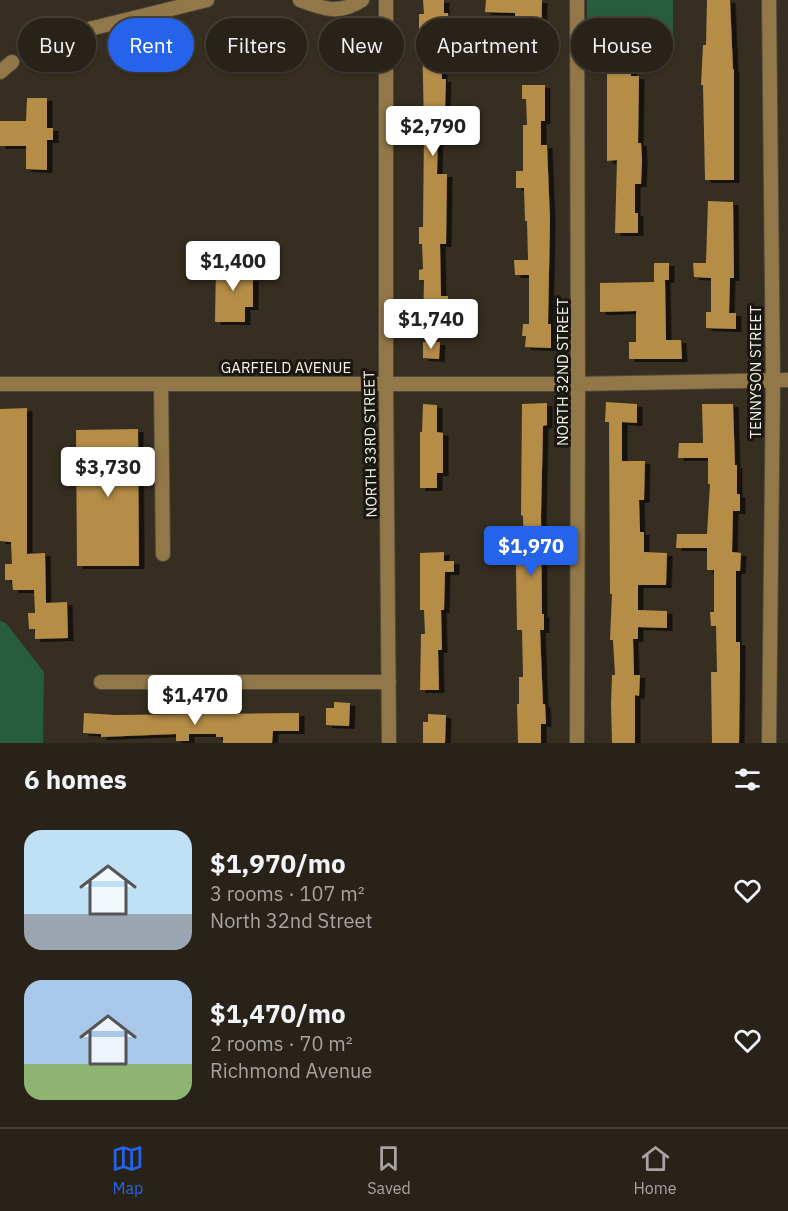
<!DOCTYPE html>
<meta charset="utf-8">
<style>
body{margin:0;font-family:"IBM Plex Sans",sans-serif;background:#302a21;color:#f1f3f6;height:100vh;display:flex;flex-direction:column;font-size:22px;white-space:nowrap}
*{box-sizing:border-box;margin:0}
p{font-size:20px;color:#a5a4a2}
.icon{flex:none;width:33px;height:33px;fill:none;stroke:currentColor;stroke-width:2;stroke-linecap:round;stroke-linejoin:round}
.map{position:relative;height:743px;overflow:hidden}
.side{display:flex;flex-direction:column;background:#282218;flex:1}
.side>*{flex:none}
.banner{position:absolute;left:18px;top:18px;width:753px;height:54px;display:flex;gap:12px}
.price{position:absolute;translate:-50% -51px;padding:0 14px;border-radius:6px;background:#fff;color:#222;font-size:20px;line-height:39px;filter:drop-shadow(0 2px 3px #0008)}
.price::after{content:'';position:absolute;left:50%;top:36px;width:18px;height:14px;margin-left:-9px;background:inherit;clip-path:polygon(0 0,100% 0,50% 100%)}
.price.current{background:#2563eb;color:#fff}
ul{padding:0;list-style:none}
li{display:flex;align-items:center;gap:18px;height:150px;padding:0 24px}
li span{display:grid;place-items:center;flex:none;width:168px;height:120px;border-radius:18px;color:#555}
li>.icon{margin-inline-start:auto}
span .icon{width:72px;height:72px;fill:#fffc;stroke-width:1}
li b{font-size:26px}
h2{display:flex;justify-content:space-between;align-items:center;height:72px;padding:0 24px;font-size:26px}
.tag{padding:0 21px;border-radius:27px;background:#282218;box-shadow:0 2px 4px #0004,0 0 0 2px #443f37;font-size:21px;line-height:54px}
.tag.current{background:#2563eb;color:#fff}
.dock{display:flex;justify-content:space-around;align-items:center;height:84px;border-top:2px solid #443f37;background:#282218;font-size:16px;color:#a5a4a2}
.dock a{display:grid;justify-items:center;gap:3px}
.dock .current{color:#2563eb}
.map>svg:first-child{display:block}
.green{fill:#275c3d}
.building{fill:#b68d47;filter:url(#shadow)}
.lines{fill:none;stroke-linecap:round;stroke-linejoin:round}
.minor-casing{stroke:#514a3c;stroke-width:16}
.minor{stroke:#927849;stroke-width:14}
.labels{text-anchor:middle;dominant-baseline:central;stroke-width:6;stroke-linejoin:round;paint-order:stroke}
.street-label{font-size:15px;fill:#f8f3ea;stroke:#1a1711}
</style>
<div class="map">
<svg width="788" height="743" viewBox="0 0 788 743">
<defs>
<filter id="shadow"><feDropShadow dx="5.5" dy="3" stdDeviation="0" flood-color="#0009"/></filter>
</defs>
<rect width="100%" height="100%" fill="#362e20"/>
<path class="green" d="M587 0H673V42H587Z
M0 621 6 623 44 672 43 743H0Z"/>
<path class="building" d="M423 0H444V13H448L449 33H441L442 79H446L445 109H449L448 129H438L437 174H447L446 244H440L441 296H448V311L437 310 436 320H423L424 280H419V270L423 269 422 244H419V227H423L424 128 422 33H419V14H424Z
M486 0H542L541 45 542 53H546V64L516 63 515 13 485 12Z
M707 0H730L733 69H734V180H705L703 85H701L703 45H706Z
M607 48H630L631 76H639L638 143H641L642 160 641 184H635V213H638V233H615L617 160 607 161Z
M522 85H545V121H541V145H547L550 220 548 324H551V348L525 347 526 336H522L523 324H529V275H515L514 260H528L527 221H525L524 188H516V171H523V125H527L526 99H522Z
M27 98H47V128H53V140H47V170L26 169V146H0V121H26Z
M708 201 733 202 734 278H730L729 313H736V329L706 328V312H711V278L694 277 693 263H706Z
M216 263H246V278H253V307H245V322H215Z
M654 263H669V280H665L666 340H681L682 359H629V342H636V311L600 312V283L654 282Z
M423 342H440L439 359 423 358Z
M606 402 637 404V423L622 422V461H645L644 500H639L640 532H644V552L667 553 666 585H638V610L667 611V628L638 627V639H633L634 675H640L639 696 635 695V743H612L611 704 612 675H615L613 640H610L612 594H610L609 422H605Z
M547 403V425L543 426 541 516 542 614H544V630H540L543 704H545L546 724H541V743H518L517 704H519V677H523L522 630H517L516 571V555H524L523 516 521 515 522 404Z
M423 404 437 405V432L443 433V473H437V488H420V432H422Z
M702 404H733L735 465H737V494H740V511H733L732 552 741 553 740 571H736V642H740V666L739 743H712L711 672H717L716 626H711L710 612H714V570H707V548H676L677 534H707L710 484H708V458H678L679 443H703Z
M27 408V554L45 553 46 603 67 602 68 638 35 639V629H29L28 613H35L34 590H13L12 580H5V564H12L11 542 0 541V409Z
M138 429 139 566H77L76 430Z
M444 552V561H454V572H445L444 610H441L442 650H438L439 690H420L421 634H425L424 610H420V553Z
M334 702 350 703 349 726 326 725V708H334Z
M84 713 115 715 299 713V731H273L272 743H223V737H216V734H189V741H176V734L101 737V734L83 733Z
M428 714 446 715 445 743H423V722H428Z"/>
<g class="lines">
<defs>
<path id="minor" d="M300 0C323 9 340 15 362 0
M386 0V383L389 743
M769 0 773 380 769 743
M65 35 207 0
M0 72 12 62
M0 384H578L788 380
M161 384 163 554
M101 682H389
M577 743 578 384 577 0"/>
</defs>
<use href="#minor" class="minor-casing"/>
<use href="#minor" class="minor"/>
</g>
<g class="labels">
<g class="street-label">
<text x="286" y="367">GARFIELD AVENUE</text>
<text transform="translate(562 372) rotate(-90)">NORTH 32ND STREET</text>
<text transform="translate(755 372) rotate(-90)">TENNYSON STREET</text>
<text transform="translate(370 444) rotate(-91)">NORTH 33RD STREET</text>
</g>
</g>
</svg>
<b class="price" style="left:433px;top:157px">$2,790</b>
<b class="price" style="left:233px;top:292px">$1,400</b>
<b class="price" style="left:431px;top:350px">$1,740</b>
<b class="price" style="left:108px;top:498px">$3,730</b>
<b class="price current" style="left:531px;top:577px">$1,970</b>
<b class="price" style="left:195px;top:726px">$1,470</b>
<div class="banner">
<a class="tag">Buy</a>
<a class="tag current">Rent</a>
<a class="tag">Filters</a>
<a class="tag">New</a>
<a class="tag">Apartment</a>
<a class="tag">House</a>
</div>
</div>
<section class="side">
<h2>6 homes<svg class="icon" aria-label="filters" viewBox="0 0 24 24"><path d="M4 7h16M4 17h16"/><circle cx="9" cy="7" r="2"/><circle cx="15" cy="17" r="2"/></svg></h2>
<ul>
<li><span style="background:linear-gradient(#bfe0f5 70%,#9aa5b1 0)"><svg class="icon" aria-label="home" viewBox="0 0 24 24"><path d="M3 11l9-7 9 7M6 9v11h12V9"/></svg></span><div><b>$1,970/mo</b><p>3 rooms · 107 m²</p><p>North 32nd Street</p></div><svg class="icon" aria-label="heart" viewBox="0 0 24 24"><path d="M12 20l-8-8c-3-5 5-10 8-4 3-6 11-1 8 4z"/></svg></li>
<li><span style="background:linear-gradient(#a9c7e8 70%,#8fb573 0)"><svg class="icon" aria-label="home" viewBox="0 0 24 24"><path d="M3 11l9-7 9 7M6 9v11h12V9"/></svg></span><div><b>$1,470/mo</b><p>2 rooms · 70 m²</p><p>Richmond Avenue</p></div><svg class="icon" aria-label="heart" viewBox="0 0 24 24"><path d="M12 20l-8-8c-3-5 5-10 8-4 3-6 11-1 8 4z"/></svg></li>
</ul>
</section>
<nav class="dock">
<a class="current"><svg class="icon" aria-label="map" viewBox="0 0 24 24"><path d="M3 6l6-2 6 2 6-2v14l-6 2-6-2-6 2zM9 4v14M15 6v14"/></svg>Map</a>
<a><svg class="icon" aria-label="saved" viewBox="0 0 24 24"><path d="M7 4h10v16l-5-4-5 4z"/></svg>Saved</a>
<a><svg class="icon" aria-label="home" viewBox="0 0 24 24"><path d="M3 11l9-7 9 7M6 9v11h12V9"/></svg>Home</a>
</nav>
